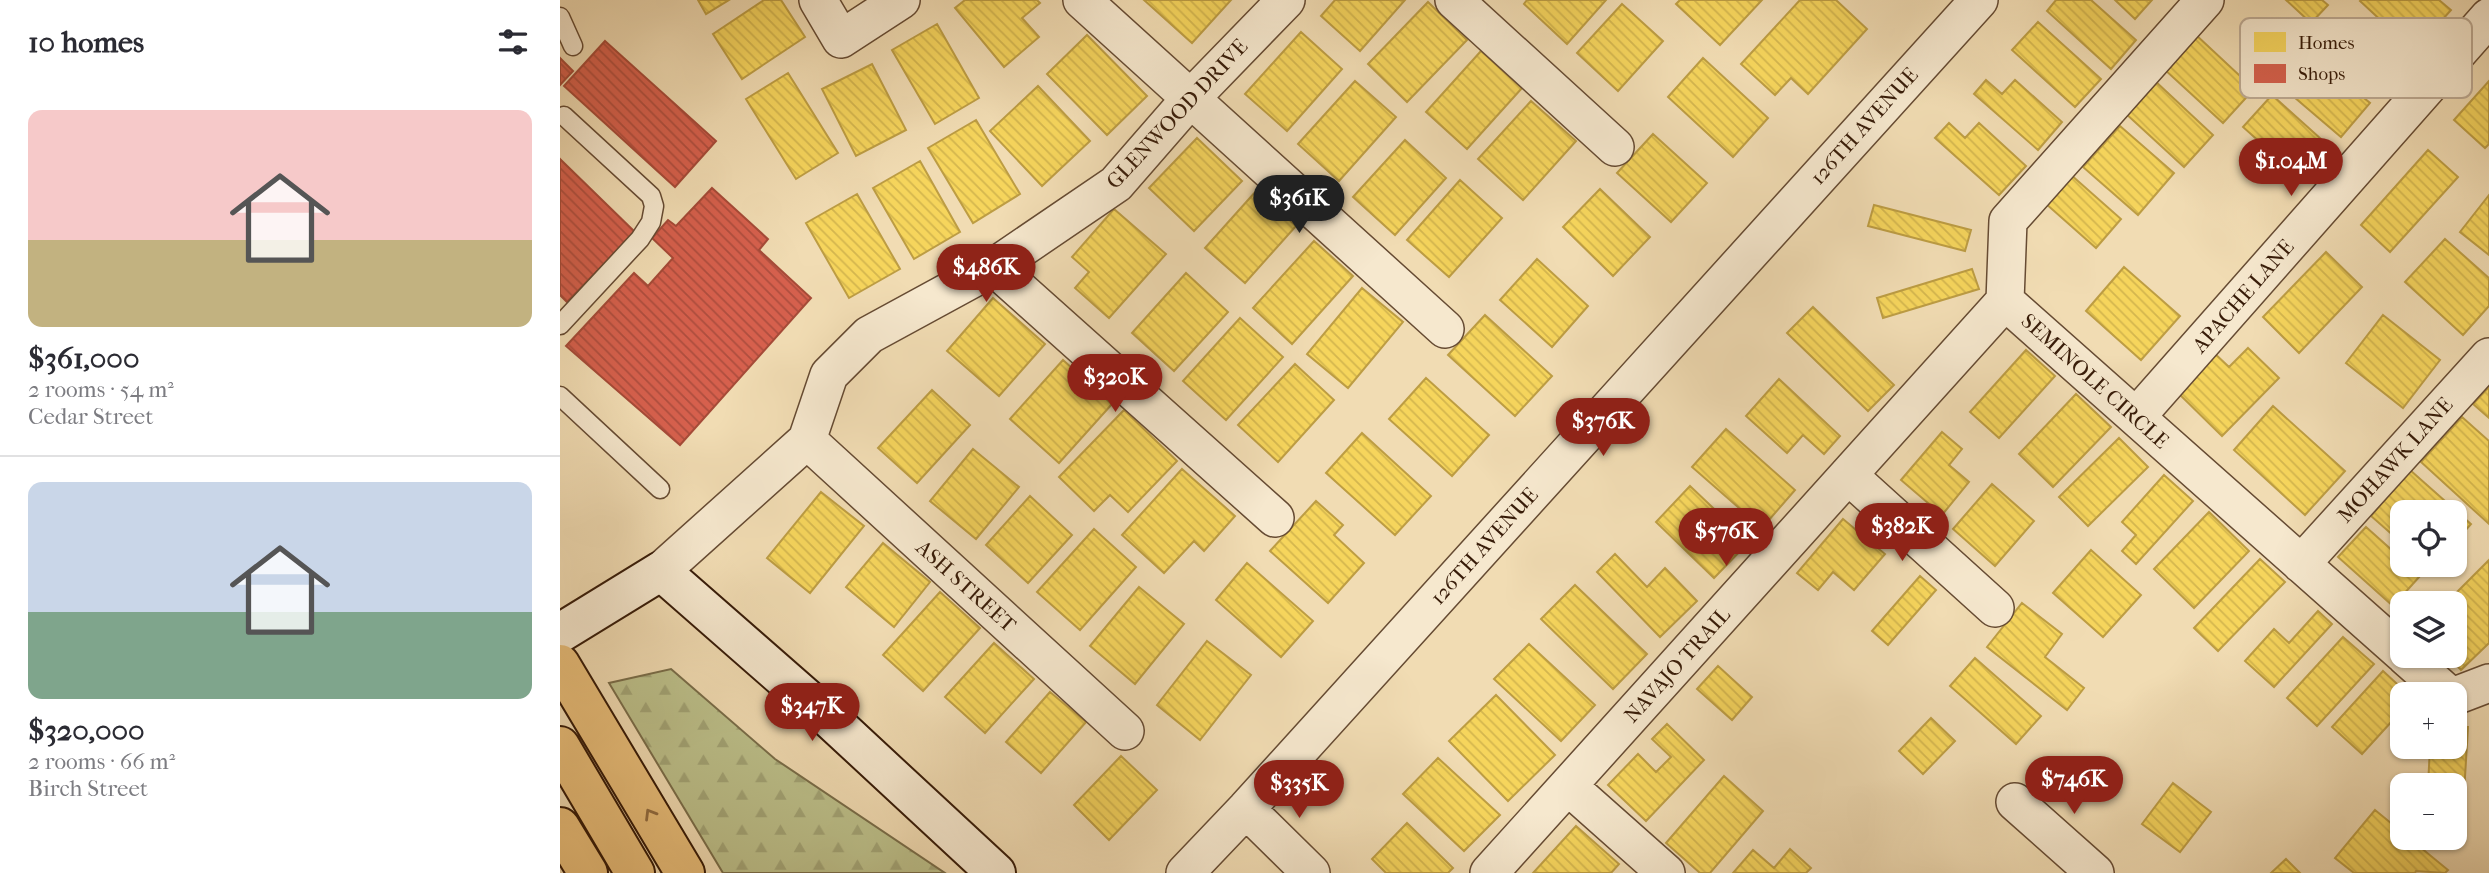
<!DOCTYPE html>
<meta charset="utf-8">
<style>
body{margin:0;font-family:"IM FELL French Canon",serif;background:#f7f7f7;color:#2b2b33;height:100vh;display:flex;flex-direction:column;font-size:26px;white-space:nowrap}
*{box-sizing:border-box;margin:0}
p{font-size:23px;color:#7c7c81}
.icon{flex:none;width:38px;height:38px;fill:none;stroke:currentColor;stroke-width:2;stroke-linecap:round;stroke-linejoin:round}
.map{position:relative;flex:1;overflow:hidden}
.details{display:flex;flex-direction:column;background:#fff;width:560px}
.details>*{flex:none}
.tools{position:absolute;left:1830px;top:500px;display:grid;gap:14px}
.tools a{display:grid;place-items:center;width:77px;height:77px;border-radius:14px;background:#fff;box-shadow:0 2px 5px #0004;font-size:35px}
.price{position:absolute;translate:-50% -60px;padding:0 16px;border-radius:24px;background:#8f2418;color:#fff;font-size:23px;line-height:46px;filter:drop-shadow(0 2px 4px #0008)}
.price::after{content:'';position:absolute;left:50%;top:42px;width:21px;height:16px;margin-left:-10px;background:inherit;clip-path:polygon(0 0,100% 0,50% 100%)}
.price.on{background:#222;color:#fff}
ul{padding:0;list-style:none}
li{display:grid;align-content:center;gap:14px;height:371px;padding:0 28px}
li+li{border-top:2px solid #e1e1e2}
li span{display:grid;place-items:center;height:217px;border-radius:14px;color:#555}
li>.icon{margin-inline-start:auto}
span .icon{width:126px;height:126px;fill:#fffc;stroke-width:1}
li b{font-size:30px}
h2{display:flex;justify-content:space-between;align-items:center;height:84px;padding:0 28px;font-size:30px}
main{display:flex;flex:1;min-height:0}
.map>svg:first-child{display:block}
.forest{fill:url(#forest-firs);stroke:#7a6e4a;stroke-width:2}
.homes{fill:url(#homes-back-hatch);stroke:#bd9d43;stroke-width:2}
.shops{fill:url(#shops-back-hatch);stroke:#a64b38;stroke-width:2}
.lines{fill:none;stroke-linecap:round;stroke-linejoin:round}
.lane-casing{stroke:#664b33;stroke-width:21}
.street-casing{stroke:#664b33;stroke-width:40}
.secondary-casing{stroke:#371b08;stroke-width:42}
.primary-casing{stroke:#371b08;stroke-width:42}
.lane{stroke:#f6e8ce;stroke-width:18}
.street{stroke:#f6e8ce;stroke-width:37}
.secondary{stroke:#f6e8ce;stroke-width:38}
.primary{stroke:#e8be7a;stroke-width:38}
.oneway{stroke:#906c41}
.labels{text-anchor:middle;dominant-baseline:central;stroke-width:7;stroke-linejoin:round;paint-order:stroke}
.street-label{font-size:21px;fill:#371b08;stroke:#f6e8ce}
.key{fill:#f6e8ce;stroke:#bdaa93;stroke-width:2}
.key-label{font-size:19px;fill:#371b08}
</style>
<main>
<section class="details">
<h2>10 homes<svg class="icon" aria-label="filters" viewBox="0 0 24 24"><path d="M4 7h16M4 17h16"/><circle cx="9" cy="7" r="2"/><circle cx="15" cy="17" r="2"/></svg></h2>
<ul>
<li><span style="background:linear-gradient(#f6c9c9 60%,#c2b280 0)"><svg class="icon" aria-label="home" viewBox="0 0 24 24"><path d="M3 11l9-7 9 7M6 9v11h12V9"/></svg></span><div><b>$361,000</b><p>2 rooms · 54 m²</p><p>Cedar Street</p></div></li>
<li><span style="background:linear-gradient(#c9d6e8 60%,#7fa58c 0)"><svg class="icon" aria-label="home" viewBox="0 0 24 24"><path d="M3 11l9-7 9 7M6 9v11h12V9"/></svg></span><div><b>$320,000</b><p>2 rooms · 66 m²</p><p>Birch Street</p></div></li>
</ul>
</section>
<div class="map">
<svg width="1929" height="873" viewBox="0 0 1929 873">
<defs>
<pattern id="forest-firs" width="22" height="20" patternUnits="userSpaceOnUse" patternTransform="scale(1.75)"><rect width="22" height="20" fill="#bcc08b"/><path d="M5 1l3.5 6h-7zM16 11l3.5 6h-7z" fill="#a2a476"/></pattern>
<pattern id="homes-back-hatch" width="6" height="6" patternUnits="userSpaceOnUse" patternTransform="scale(1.75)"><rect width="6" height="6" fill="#f6d55c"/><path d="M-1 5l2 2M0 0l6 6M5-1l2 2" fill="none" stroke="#d4b64e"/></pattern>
<pattern id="shops-back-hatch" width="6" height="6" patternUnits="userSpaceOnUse" patternTransform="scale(1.75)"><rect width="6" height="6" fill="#d6604d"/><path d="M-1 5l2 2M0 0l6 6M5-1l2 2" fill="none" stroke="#ae4e3e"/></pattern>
</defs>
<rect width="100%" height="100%" fill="#f1dcb3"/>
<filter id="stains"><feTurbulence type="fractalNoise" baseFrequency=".00286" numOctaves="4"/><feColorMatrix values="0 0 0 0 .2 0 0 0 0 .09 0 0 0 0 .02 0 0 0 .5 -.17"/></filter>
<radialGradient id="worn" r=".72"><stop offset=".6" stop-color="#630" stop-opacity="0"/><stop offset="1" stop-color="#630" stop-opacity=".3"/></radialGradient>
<path class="forest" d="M111 669 215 759 385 873H163L49 683Z"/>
<path class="homes" d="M138 0H169L146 14Z
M204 0H221L245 37 182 79 153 34Z
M405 0H477L480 3 462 18 479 37 444 67 395 8Z
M584 0H671L632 43Z
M775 0H845L800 51 761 16Z
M967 0H1046L1007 44 964 4Z
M1120 0H1202L1160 45 1116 4Z
M1240 0H1276L1307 29 1248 94 1231 78 1215 95 1181 64Z
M1496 0H1531L1576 40 1551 69 1487 11Z
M1555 0H1592L1575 19Z
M1726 0H1762L1768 5 1751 23Z
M1801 0H1879L1891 10 1854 51 1800 1Z
M868 2 907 40 847 102 808 64Z
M1062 4 1103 41 1058 91 1017 53Z
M1478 22 1541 79 1515 107 1452 50Z
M377 24 419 98 375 124 332 50Z
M741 32 782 69 727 131 685 94Z
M1635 34 1694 89 1663 123 1604 69Z
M527 35 587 96 547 135 487 74Z
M921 51 962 88 907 149 866 112Z
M1749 53 1810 103 1781 137 1721 86Z
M1143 58 1208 118 1173 157 1108 97Z
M312 64 346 130 296 156 262 89Z
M228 73 278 153 236 179 186 99Z
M1426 80 1442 94 1455 80 1502 122 1478 150 1414 94Z
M1594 80 1653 135 1624 167 1564 112Z
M795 81 836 117 779 181 738 144Z
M1929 81V144L1925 148 1894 120Z
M478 86 530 141 482 186 430 131Z
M1712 95 1770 147 1741 179 1683 127Z
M971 101 1016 141 963 200 918 159Z
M416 120 460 194 413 223 368 148Z
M1389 123 1405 138 1419 123 1466 166 1439 195 1375 138Z
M1560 126 1614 173 1578 215 1523 167Z
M1093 134 1147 183 1111 222 1057 173Z
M637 138 682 181 634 231 589 188Z
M845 140 886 178 835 235 793 197Z
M1868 150 1898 177 1830 252 1801 225Z
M360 161 400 232 354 259 313 188Z
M1510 174 1561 219 1536 248 1485 203Z
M900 180 942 218 889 277 847 240Z
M1040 189 1090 237 1053 276 1003 227Z
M697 190 736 226 685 283 645 248Z
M297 194 340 269 289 298 246 223Z
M1929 195V255L1900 232Z
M1314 205 1411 230 1405 251 1308 226Z
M554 209 606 254 549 318 515 288 529 272 512 257Z
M1885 239 1929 278V306L1903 335 1845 282Z
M754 241 793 276 732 344 693 308Z
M1766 252 1802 287 1739 353 1703 317Z
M977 259 1028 306 992 347 940 300Z
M1564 267 1620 316 1581 360 1526 311Z
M1412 269 1419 289 1323 318 1317 298Z
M626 273 668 312 614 371 572 333Z
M802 288 843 322 788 388 747 354Z
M433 298 485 344 439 396 387 351Z
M1253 307 1334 385 1308 411 1227 333Z
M925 315 992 376 955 416 888 355Z
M1823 315 1880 360 1843 408 1786 363Z
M680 318 723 357 666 420 623 381Z
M1688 348 1719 378 1662 436 1616 391 1653 352 1669 367Z
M1466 350 1495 376 1439 438 1410 412Z
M503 360 552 404 499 463 450 419Z
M735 364 774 400 718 462 678 425Z
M866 378 929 435 892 476 829 419Z
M1219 379 1280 436 1264 454 1243 435 1227 453 1186 416Z
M1929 387V418L1913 404Z
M372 390 410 425 357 483 318 448Z
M1516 394 1551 427 1493 487 1459 454Z
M1713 406 1785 471 1745 515 1674 450Z
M564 410 617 461 568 512 550 495 534 511 499 477Z
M1902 417 1929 441V524L1861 462Z
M1166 429 1235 490 1202 528 1132 467Z
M1382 432 1402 449 1389 465 1409 482 1382 515 1341 480Z
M802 433 871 496 835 535 766 473Z
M1559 438 1588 467 1528 526 1499 497Z
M413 449 459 487 416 539 370 501Z
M622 469 675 516 644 551 634 541 604 573 562 535Z
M1850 470 1911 524 1895 542V513H1843V544L1811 516Z
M1604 475 1633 501 1576 564 1562 551 1576 535 1562 522Z
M1432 484 1474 521 1435 566 1393 529Z
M1130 486 1189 542 1154 578 1096 522Z
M261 492 304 526 250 593 207 558Z
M470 496 512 535 468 583 426 545Z
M756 501 783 525 774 535 804 563 768 603 710 551Z
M1649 512 1689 551 1634 608 1594 569Z
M1283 519 1325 554 1294 590 1273 572 1258 590 1237 573Z
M1806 527 1843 560V565H1848L1860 576 1833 606 1778 557Z
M534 529 576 567 520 630 477 592Z
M323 543 370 582 334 627 286 587Z
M1531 550 1581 595 1543 637 1493 593Z
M1055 554 1087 587 1105 568 1137 601 1100 637 1037 572Z
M1700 559 1725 582 1658 651 1634 628Z
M1929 560V643L1901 670 1888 656H1895V604H1885Z
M687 563 753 621 721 657 656 600Z
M1360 576 1376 590 1328 645 1312 631Z
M1015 585 1087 654 1053 689 981 619Z
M579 587 624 624 575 684 530 646Z
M380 592 420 628 363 691 323 655Z
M1462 603 1502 634 1485 657 1524 688 1507 710 1427 647Z
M1758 611 1772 624 1714 687 1685 661 1714 629 1729 643Z
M1783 637 1814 664 1757 726 1727 698Z
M647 641 691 675 640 740 597 705Z
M434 643 474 679 425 733 385 697Z
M969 644 1035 705 1001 741 934 679Z
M1415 658 1481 716 1456 744 1390 686Z
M1158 666 1192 697 1172 720 1137 689Z
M1823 671 1849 695H1843V709L1802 754 1772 727Z
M490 692 526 722 481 773 446 742Z
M936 695 995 755 948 801 889 741Z
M1371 718 1395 741 1363 774 1339 751Z
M1107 724 1144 760 1086 821 1048 785 1078 754 1096 772 1111 757 1092 739Z
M1895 727H1908L1902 827H1895V786H1868L1870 747H1895Z
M561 756 597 790 549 840 514 805Z
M878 758 940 815 904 851 843 794Z
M1164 776 1203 811 1150 873H1140L1106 843Z
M1613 783 1651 812 1620 852 1582 824Z
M1815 810 1843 833V838H1849L1888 870 1885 873 1856 871 1855 873H1794L1775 858Z
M847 823 893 868 888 873H826L812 859Z
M1016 826 1059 864 1051 873H973Z
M1230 849 1251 868 1246 873H1173L1193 850 1214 868Z
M1726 859 1740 873H1711Z"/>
<path class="shops" d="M45 41 156 141 115 187 4 86Z
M0 58 13 71 0 85Z
M0 159 75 232 7 302 0 295Z
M152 188 208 239 199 250 251 298 120 445 6 346 74 273 88 286 113 258 92 238 108 220 116 226Z"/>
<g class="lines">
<defs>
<path id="lane" d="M0 17 13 46
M0 325 80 239 91 222 94 206 91 196 4 116
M0 396 100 489"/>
<path id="street" d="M258 0 281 39 341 0
M522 0 885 329
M894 0 1055 147
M434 267 715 518
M1445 301 1843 654
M1445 301 1448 221 1645 0
M1576 417 1929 17
M247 440 565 731
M1288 475 1435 608
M1741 564 1929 357
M101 571 247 440 269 375 309 335 434 267 556 184 630 99 726 0
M1845 656 1889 695
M1895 696 1929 683
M1008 786 1106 873
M1455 802 1535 873
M686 809 751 873
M625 873 686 809 1419 0
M929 873 1445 301"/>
<path id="secondary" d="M0 633 101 571 270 719 436 873"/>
<path id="primary" d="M0 664 125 873
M0 746 75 873
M0 827 28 873"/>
</defs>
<use href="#lane" class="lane-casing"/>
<use href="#street" class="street-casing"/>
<use href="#secondary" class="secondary-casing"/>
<use href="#primary" class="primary-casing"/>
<use href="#lane" class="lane"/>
<use href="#street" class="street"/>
<use href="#secondary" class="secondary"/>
<use href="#primary" class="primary"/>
</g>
<defs><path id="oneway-chevron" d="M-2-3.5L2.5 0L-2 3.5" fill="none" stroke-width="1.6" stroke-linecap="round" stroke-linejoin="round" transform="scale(1.75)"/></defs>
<use class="oneway" href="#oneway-chevron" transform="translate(90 814) rotate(-121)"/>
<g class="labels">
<g class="street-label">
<text transform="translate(617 114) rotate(-47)">GLENWOOD DRIVE</text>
<text transform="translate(1304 126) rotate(-48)">126TH AVENUE</text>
<text transform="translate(1683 296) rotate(-49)">APACHE LANE</text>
<text transform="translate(1535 381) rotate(42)">SEMINOLE CIRCLE</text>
<text transform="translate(1835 460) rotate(-48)">MOHAWK LANE</text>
<text transform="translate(924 546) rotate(-48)">126TH AVENUE</text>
<text transform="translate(406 586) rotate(42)">ASH STREET</text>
<text transform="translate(1117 665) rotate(-48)">NAVAJO TRAIL</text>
</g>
</g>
<rect x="1680" y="18" width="232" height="80" rx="10" class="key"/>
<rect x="1694" y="32" width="32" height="20" fill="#f6d55c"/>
<rect x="1694" y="64" width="32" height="19" fill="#d6604d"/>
<g class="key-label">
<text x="1738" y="49">Homes</text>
<text x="1738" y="80">Shops</text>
</g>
<rect width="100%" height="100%" filter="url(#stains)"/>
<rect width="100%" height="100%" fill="url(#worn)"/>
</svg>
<div class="tools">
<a><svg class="icon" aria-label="locate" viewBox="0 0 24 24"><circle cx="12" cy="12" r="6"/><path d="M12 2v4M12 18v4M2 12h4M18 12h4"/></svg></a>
<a><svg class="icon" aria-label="layers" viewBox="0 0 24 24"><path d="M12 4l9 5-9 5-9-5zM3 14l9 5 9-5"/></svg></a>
<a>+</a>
<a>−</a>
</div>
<b class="price" style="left:1731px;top:198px">$1.04M</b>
<b class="price on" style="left:739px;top:235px">$361K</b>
<b class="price" style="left:426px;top:304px">$486K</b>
<b class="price" style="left:555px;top:414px">$320K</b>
<b class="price" style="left:1043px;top:458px">$376K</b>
<b class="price" style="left:1342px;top:563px">$382K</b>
<b class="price" style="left:1166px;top:568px">$576K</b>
<b class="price" style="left:252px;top:743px">$347K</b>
<b class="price" style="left:1514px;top:816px">$746K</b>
<b class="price" style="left:739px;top:820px">$335K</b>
</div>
</main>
